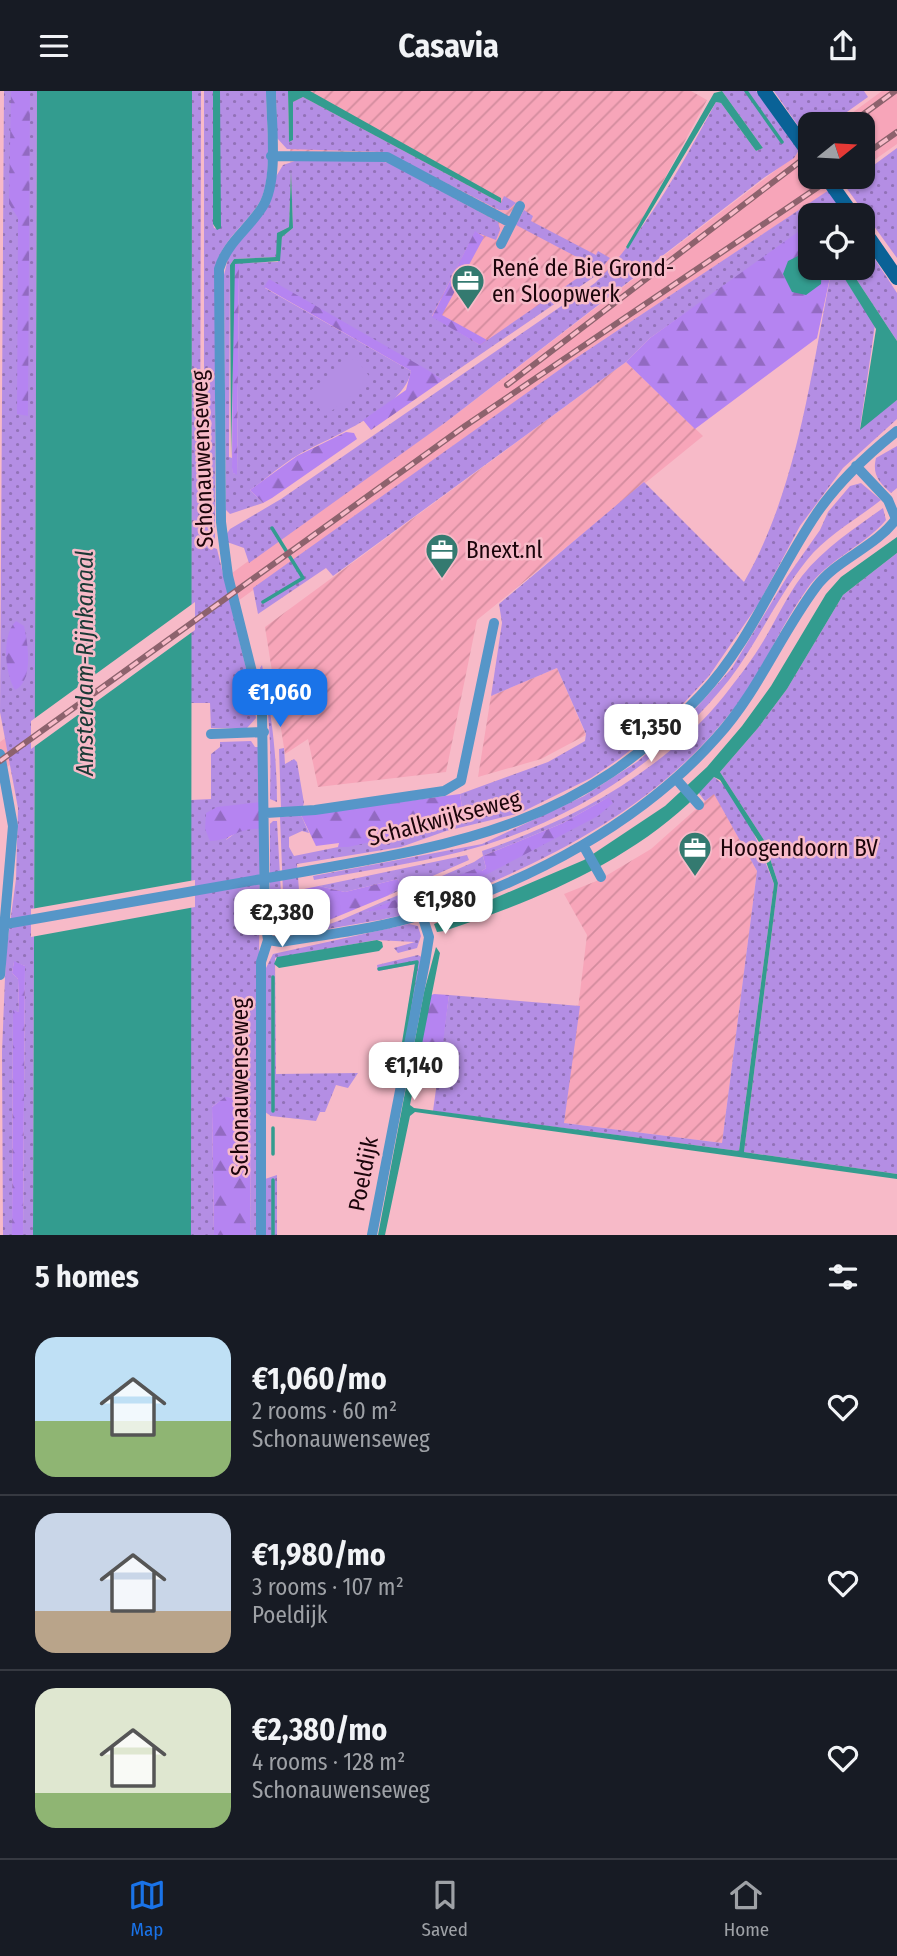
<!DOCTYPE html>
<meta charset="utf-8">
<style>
body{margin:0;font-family:"Fira Sans Condensed",sans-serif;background:#20242c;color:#f1f3f6;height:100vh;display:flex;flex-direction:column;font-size:26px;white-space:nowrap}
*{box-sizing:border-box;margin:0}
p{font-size:23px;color:#9ea1a6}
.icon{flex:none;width:38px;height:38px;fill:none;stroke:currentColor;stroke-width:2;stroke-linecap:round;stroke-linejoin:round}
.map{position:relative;height:1144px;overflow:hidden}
.drawer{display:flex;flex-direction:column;background:#171b24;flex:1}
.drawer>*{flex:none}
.needle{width:46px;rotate:72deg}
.fabs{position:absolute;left:798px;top:21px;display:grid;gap:14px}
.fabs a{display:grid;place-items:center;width:77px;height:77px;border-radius:14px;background:#171b24;box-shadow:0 2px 5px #0004;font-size:35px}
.price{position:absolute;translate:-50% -60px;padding:0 16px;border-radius:14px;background:#fff;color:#222;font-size:23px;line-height:46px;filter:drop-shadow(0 2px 4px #0008)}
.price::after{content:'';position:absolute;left:50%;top:42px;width:21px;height:16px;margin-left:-10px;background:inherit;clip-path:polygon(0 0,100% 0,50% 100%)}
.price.selected{background:#1a73e8;color:#fff}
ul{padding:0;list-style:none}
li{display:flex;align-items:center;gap:21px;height:175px;padding:0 35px}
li+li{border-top:2px solid #363941}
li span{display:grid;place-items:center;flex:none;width:196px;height:140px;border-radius:21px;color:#555}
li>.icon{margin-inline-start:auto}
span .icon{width:84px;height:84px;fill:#fffc;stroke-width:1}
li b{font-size:30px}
h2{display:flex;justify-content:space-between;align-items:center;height:84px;padding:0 35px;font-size:30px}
header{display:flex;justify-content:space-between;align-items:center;height:91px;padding:0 35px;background:#171b24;font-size:32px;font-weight:700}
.dock{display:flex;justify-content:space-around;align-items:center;height:98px;border-top:2px solid #363941;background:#171b24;font-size:19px;color:#9ea1a6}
.dock a{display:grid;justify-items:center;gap:4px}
.dock .selected{color:#1a73e8}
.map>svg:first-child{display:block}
.built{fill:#f7a5b9}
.industrial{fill:url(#industrial-furrows)}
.grass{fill:url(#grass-dots);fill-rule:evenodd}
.forest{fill:url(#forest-firs)}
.pitch{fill:#b48ee4}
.water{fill:#339c8f}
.pier{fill:#f7bac8}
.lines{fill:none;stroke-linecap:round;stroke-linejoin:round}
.stream{stroke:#339c8f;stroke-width:3.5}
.minor{stroke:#5696c8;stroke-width:10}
.major{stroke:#0a6297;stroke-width:14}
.rail-casing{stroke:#8d626d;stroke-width:6}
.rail{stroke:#f7bac8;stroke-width:3.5;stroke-dasharray:10;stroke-linecap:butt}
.labels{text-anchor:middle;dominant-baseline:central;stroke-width:5;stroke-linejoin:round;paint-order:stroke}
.poi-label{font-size:23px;fill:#1b040a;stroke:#f7bac8;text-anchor:start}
.street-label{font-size:23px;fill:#1b040a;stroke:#f7bac8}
.water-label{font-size:24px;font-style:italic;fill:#1a3935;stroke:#f7bac8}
</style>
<header><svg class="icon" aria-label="menu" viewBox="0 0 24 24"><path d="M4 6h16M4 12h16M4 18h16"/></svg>Casavia<svg class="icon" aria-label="share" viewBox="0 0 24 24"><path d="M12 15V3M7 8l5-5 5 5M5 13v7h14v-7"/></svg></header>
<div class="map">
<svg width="897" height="1144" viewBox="0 0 897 1144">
<defs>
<pattern id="industrial-furrows" width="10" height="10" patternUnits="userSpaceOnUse" patternTransform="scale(1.75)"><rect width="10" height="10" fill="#f7a5b9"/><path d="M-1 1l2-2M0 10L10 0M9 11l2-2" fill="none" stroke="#d38c9e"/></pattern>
<pattern id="grass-dots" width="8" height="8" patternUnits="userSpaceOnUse" patternTransform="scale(1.75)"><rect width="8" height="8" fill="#b48ee4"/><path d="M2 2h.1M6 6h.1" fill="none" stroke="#9272b7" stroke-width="1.8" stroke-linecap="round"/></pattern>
<pattern id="forest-firs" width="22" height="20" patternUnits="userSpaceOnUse" patternTransform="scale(1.75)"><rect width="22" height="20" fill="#b584f1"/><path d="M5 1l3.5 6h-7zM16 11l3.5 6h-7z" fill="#926ac1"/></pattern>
</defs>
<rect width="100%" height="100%" fill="#f7bac8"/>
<path class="built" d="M882 0H897V53L863 77V33H837Z
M810 53V86H849L573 269 0 681V651L269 455 446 331Z"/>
<path class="industrial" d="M291 0H691L707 9 626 159 604 187 588 186 480 258 426 227 290 91Z
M626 271 703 345 477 529 446 681 318 696 308 648 285 663 265 536Z
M557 577 586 644 541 668 478 686 491 605Z
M714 702 757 780 722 1052 564 1032 587 844 564 803 599 789 651 758Z"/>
<path class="grass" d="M4 0H37L33 1144H23L25 875 14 871 12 882 18 888 19 921 13 920 12 1144H3L2 961 6 862 16 788 18 717 0 621Z
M192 0H201L200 443 206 454 217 458 253 606 256 627 247 637H211L210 612H191Z
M204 0H213V133L214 137 219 138 220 0H266C266 29 274 88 259 112 244 136 221 149 215 178V453L207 450 204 443Z
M276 0H288L289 51 293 49V11L303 6 501 112 504 105 516 112 508 119H499L386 61 287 58 277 47Z
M722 0H756L799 59 794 67 765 86 446 331 249 472 244 457 227 451 226 444 230 438 281 408 595 192C642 147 682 74 716 11L721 12 756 60 763 57Z
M774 0H864L868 6 830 33H810L808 49Z
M897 57V167L845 95 863 86V82Z
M374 69 389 72 498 131 500 139 496 149 475 141 432 225 480 254 592 177V174L516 134 524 119 533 125 531 130 596 164 598 160 610 167 594 186 443 289 269 189 265 197 411 280C405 318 330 346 298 364 281 374 266 388 250 399L263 412 230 423 226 419 224 184 229 164 283 74 295 70ZM291 80 293 137 282 146 278 171 239 172 237 383 233 382 232 367 229 366 230 174 234 168 276 166 279 141 289 136Z
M829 99 846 124H810V135L650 247 626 271 333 485 326 477 258 523 253 497 573 269Z
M863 150 897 202V250L849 177H863Z
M832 177H838L875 234 860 337 897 309V328L843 377 800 435 759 512 709 585 668 629 619 668 591 687 520 722 446 740 401 756 297 773 299 799 317 834 301 839 291 835 283 802 280 726 301 724 309 742 302 740 289 746V756L294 765 451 733 463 723 460 703 548 671 585 650 586 643 557 577 491 605 502 532 499 513 644 391 744 491C798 397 811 281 832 177Z
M897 355V397L891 402C879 391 872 384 876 367Z
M861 392 881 409C857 428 826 445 807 469 777 506 758 551 729 589 662 673 564 735 460 761 412 773 363 780 314 789L313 785 482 753 584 705 637 671 688 626 732 577 787 486 820 439 828 421 850 395Z
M883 417 886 429C863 456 828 468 807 498 780 536 763 579 735 616 673 697 591 747 499 788 475 798 451 812 426 819 385 829 342 835 301 843L341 829 474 771 483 765 482 760C573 729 663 681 724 605 738 587 753 568 764 549 777 527 787 505 802 485 824 457 855 437 883 417ZM609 706 478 788 419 808 365 821 482 780 486 777 483 765 563 732Z
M897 462V1083L744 1061 778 792 764 749 720 681 758 637 787 598 843 504Z
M262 574C271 619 277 665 277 711L270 708C271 663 271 621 260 577Z
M251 650 255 656H260V711L226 749 242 737 260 738 257 1144H250L251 1007C235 1003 224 1006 212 1016L214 1144H191V709L211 708V663L220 656V651Z
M284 657 285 673 294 668 297 671 304 712 302 718 281 717 279 658Z
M714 686 725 695 751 735 774 793 739 1060 433 1020 449 904 580 915 564 1032 722 1052 757 780 714 703 705 710 698 701Z
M273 730H277L282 821 270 826V733Z
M467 764 469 769 387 805 401 796 398 788 345 801 319 795Z
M409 833 418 835 421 845 417 857 398 862 394 857 415 851 376 849 275 867 276 983 358 982 348 997 336 994 325 1021H320L316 1030 271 1025 265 1021 266 877 273 863Z
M418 864 423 867 397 989 415 873 378 880 377 874Z
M277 1084V1144H266L265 1088Z"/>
<path class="forest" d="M11 0H30L28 325 17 323 18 127 9 113Z
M809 133 810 177H832L817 247 695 338 626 271 650 247Z
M475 140 484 146 442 224 487 249 480 254 432 226Z
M239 172 237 384 233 382 232 377 233 202 235 173Z
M269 188 426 278 443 289 371 339 363 329 406 299 411 280 264 196Z
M346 341 354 342 357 348 272 407 263 412 250 399 297 365Z
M16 530 24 535C28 552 34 590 15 599 5 583 1 544 16 530Z
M460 703 463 723 451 733 348 756H338L339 752 316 755 301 724Z
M609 706 613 712 598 725 478 788 420 807V813L364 821 475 778 482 780 486 777 483 765 563 732Z
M260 711V738C234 737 234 749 210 750L205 738 206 722 217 716Z
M398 788 401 796 387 805 317 834 299 799 319 795 345 801Z
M14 870 25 875 23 1144H12L13 919 19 921 18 888 12 882Z
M434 903 449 904 441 969 417 966 429 905Z
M225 1006 251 1007 250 1144H214L212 1016Z"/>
<path class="pitch" d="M355 266 372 289 325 325 307 302Z"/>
<path class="water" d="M37 0H192L191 1144H33Z
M213 0H220L221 137 217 139 213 133Z
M288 0H310L501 107V112L303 6 293 11V49L289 51Z
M722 0 763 57 756 60 721 12 716 11 628 158 626 156 714 2Z
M291 80 293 137 282 146 280 170 235 173 231 368 230 174 234 168 276 166 277 142 289 136Z
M800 164 810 165V177H822L821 193 806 204 792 201 783 183 788 170Z
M838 177H849L897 250V309L860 339 876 238Z
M897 446V462L843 504 787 598 758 637 720 681 764 749 778 792 744 1061 897 1083V1088L415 1021 410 1025 385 1144H378L424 901 436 856 440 862 410 1014 414 1017 739 1060 774 793 759 751 720 689 714 686C705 695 697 705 688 713 621 775 529 812 444 840L437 841 434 833 584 769 665 715 707 676 742 635 771 595 826 503 841 486Z
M377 849 382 851 383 856 379 860 279 877 274 873 277 866Z"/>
<path class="pier" d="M195 511V539L31 658V630Z
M195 789V816L31 846V818Z"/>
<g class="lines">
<path class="stream" d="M746 0 782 51
M263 511 303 487 272 437
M379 878 417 871 401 968
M273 886V1020
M273 1037V1063
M273 1089V1144"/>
<path class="minor" d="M271 65 387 66 511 132
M501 153 520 115
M856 375 888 409 896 428
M211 643 264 641
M0 663 13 735 0 884
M677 689 699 714
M266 722 315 719 444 700 461 690 494 532
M583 754 601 786
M0 834C93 818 186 801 279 785 452 754 573 740 700 605 751 551 776 482 817 422 839 390 867 364 897 340
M268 849 281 851C328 843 376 838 421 824 530 791 642 731 717 646 758 601 780 544 816 496 837 468 876 456 896 428
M261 1144V871L268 849 265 828 262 621 228 485 221 431 219 178C227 151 249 138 263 115 279 88 271 31 271 0
M372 1144 425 871 429 846 422 824"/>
<path class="major" d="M764 0 810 64
M826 86 853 124
M863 138 897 187"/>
<defs>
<path id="rail" d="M850 33 895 0
M863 65 897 41
M507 294 810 63
M0 670 465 335 833 86"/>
</defs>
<use href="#rail" class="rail-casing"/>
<use href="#rail" class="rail"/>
</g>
<defs>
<symbol id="office-pin" viewBox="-11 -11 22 30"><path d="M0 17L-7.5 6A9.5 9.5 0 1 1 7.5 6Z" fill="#347a70" stroke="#f7bac8"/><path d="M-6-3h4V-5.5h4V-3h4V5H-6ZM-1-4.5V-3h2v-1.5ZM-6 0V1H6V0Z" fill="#fff"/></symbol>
</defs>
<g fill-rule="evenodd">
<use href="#office-pin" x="449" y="171" width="38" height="52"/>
<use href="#office-pin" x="423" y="440" width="38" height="52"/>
<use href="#office-pin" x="676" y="738" width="38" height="52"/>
</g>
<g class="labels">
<g class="poi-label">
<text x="492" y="177">René de Bie Grond-<tspan x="492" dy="26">en Sloopwerk</tspan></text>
<text x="466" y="459">Bnext.nl</text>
<text x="720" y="757">Hoogendoorn BV</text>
</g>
<g class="street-label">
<text transform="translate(202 368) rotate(-92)">Schonauwenseweg</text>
<text transform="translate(444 727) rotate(-15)">Schalkwijkseweg</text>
<text transform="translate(240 996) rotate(-90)">Schonauwenseweg</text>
<text transform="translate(363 1083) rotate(-79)">Poeldijk</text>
</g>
<g class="water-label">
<text transform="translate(85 572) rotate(-90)">Amsterdam-Rijnkanaal</text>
</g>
</g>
</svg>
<div class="fabs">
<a><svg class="needle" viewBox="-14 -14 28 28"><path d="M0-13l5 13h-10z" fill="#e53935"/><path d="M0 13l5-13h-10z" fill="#9ea1a6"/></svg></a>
<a><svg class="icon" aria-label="locate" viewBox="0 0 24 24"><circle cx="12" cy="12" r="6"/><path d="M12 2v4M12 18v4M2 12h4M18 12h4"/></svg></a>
</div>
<b class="price selected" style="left:280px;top:638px">€1,060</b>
<b class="price" style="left:651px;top:673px">€1,350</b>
<b class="price" style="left:445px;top:845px">€1,980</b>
<b class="price" style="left:282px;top:858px">€2,380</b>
<b class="price" style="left:414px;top:1011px">€1,140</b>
</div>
<section class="drawer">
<h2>5 homes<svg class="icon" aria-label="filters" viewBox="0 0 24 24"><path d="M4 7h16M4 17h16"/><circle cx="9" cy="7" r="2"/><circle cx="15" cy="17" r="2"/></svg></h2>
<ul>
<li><span style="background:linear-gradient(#bfe0f5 60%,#8fb573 0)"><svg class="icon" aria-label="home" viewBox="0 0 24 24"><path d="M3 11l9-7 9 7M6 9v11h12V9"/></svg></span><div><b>€1,060/mo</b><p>2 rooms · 60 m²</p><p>Schonauwenseweg</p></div><svg class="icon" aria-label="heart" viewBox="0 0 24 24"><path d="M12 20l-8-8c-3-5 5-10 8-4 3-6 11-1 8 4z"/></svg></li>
<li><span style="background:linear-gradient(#c9d6e8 70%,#b9a48a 0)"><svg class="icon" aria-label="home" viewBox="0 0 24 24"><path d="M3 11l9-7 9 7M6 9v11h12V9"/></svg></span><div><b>€1,980/mo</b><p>3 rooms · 107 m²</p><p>Poeldijk</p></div><svg class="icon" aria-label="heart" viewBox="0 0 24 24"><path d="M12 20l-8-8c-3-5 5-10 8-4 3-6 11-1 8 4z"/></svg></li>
<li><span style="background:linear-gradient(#dfe7d0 75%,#8fb573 0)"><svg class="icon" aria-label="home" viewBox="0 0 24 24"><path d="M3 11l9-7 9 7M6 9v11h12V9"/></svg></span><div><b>€2,380/mo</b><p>4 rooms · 128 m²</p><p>Schonauwenseweg</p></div><svg class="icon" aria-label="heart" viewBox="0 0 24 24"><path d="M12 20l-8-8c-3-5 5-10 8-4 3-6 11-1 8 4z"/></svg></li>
</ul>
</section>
<nav class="dock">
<a class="selected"><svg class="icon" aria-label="map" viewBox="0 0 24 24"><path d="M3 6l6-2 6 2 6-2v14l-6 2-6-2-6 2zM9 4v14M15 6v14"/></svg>Map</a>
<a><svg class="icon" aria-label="saved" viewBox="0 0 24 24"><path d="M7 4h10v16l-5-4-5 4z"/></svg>Saved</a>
<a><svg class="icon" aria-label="home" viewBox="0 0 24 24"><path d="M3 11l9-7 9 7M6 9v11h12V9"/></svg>Home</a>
</nav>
